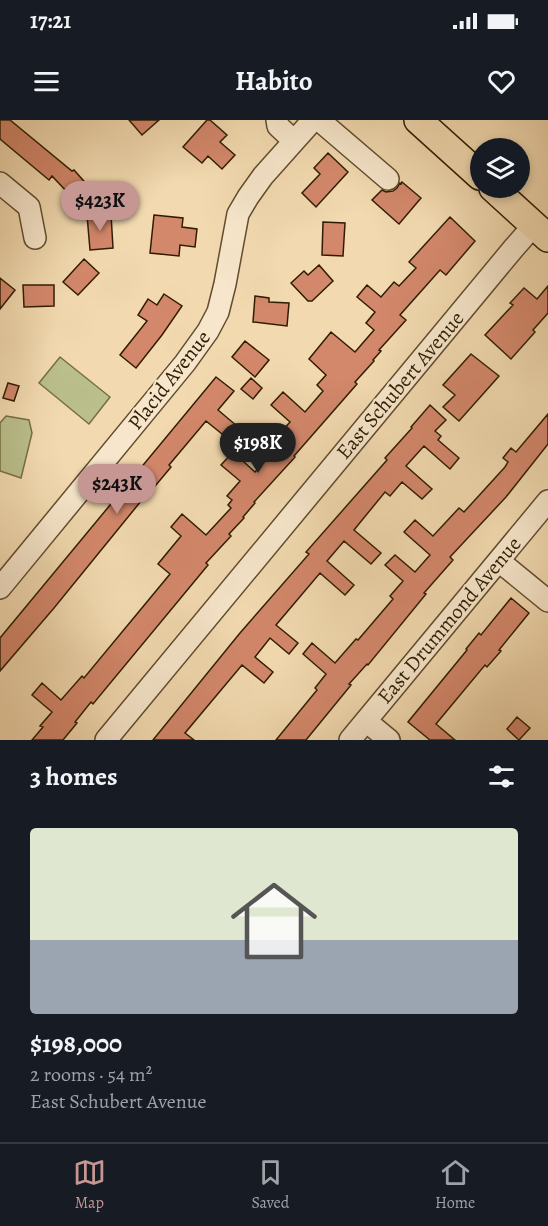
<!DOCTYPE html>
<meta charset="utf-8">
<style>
body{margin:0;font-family:Alegreya,serif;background:#242831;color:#f1f3f6;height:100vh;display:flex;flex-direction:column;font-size:22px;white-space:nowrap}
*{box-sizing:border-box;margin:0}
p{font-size:20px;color:#9ea1a6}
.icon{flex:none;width:33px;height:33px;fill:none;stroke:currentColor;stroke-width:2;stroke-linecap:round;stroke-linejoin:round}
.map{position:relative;height:620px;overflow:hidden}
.side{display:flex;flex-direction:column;background:#171b24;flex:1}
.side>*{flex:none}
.fabs{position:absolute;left:470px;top:18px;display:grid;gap:12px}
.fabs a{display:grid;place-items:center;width:60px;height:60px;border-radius:50%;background:#171b24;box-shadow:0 3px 9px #0003;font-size:30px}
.price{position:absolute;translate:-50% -51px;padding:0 14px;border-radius:21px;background:#c59692;color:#111;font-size:20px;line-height:39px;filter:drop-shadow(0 2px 3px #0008)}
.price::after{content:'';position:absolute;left:50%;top:36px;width:18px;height:14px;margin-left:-9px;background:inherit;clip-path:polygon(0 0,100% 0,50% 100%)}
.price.active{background:#222;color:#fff}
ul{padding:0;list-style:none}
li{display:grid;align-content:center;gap:12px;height:318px;padding:0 30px}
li+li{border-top:2px solid #363941}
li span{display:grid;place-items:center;height:186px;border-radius:6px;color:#555}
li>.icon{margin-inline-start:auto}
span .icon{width:108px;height:108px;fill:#fffc;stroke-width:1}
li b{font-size:26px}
h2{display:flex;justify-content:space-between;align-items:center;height:72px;padding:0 30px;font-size:26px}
.status{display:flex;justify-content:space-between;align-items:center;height:42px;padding:0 30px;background:#171b24;direction:ltr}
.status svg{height:16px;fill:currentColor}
header{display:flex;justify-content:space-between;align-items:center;height:78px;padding:0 30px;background:#171b24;font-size:27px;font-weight:600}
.tabs{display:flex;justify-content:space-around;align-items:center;height:84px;border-top:2px solid #363941;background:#171b24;font-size:16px;color:#9ea1a6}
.tabs a{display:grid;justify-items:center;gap:3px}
.tabs .active{color:#c59692}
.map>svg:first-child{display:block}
.green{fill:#babf8b;stroke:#746e47;stroke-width:1.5}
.building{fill:#d3876b;stroke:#2f1d03;stroke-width:1.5}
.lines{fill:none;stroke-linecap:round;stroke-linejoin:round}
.minor-casing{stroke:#604c2e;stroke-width:24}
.major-casing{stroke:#2f1d03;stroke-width:30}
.minor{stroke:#f7e6cb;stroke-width:21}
.major{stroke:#f2d9af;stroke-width:27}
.labels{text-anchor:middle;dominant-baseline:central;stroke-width:4.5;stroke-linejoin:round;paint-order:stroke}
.street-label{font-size:21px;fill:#2f1d03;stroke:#f7e6cb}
</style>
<div class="status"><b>17:21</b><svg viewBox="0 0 49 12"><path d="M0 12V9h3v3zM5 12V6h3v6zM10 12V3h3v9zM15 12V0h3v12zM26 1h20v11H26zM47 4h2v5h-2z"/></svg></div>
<header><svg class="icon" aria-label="menu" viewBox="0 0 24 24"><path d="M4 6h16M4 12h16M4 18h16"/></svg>Habito<svg class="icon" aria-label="heart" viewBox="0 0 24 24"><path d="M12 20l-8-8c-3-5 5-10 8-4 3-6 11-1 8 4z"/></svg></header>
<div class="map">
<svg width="548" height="620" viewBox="0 0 548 620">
<rect width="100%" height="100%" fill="#f2d9af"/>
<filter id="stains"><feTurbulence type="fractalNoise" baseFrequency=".00333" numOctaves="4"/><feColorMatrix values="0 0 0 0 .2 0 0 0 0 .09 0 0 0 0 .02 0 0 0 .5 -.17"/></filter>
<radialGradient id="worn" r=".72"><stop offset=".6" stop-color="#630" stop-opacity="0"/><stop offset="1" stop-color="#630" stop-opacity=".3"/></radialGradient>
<path class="green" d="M60 237 110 277 89 304 39 263Z
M6 296 29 300 32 313 21 358 0 351V303Z"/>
<path class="building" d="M0 0H10L72 51 74 50 98 77 84 90 52 56 49 60 0 19Z
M129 0H159L142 15Z
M207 0H210L227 15 220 22 235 35 222 49 208 36 202 43 183 27Z
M328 33 348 52 316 87 302 73 320 54 314 48Z
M402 62 421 78 399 104 372 80 382 70 386 72 393 71 397 68 400 63 401 64Z
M111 94 113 128 90 130 87 95Z
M154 95 183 98 182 107 197 109 195 127 180 125 179 136 150 133Z
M450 97 475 121 446 155 440 150 400 195 406 200 379 230 381 231 373 240 374 241 355 262 357 264 294 336 295 337 254 382 255 383 243 397 244 398 229 414 231 416 206 443 208 445 93 584 91 582 75 602 77 603 63 620H32L43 607 40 606 52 592 32 575 42 563 61 580 82 556 84 558 170 454 158 444 181 416 171 407 182 394 206 415 231 388 228 385 232 380 227 376 240 361 221 345 233 332 255 352 280 325 279 324 283 320 278 315 290 302 271 285 283 272 305 292 323 271 317 265 326 255 309 239 331 212 355 232 374 210 366 203 375 192 357 177 367 165 381 177 394 162 399 166 416 148 409 142Z
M323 102 345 103 343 136 322 135Z
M84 139 99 153 78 175 63 162Z
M319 145 333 161 312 181H308L291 163 304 151 308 155Z
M0 158 15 170 0 189Z
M23 165H54V186L24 187Z
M548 166V193L533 210 535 212 511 239 485 215 513 185 510 183 524 168 537 179Z
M164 174 182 186 162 215 136 248 120 235 147 201 138 195 148 179 157 185Z
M255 176 269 178V182L289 183 287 206 253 202Z
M245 221 269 240 255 257 232 237Z
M471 234 499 256 459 301 443 287 455 275 443 265Z
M216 257 234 271 218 290 237 306 227 318 206 301 169 345 171 347 151 371 150 370 54 488 0 551V518Z
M251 258 262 268 253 279 241 269Z
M8 263 19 266 14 281 3 278Z
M430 285 446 300 435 311 441 316 438 320 459 338 450 349 424 326 406 346 432 369 422 379 402 362 390 376 385 372 354 410 381 433 371 444 344 421 327 441 354 465 345 475 320 453 276 505 298 523 289 534 270 518 255 537 273 552 264 563 242 545 185 613 194 620H153L240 513 309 434 306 432 387 340 385 338 412 308 411 307Z
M548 294V324L506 377 450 437 453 440 424 473 426 474 368 545 367 544 349 564 351 565 306 620H276L317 570 315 568 326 554 303 534 312 523 335 543 356 519 358 520 393 479 390 476 403 461 385 445 395 435 415 452 430 435 404 412 415 400 433 416 459 388 464 392 505 347 508 342 503 338 511 328 516 332Z
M511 478 529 493 499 530 501 531 487 547 485 545 436 604 455 620H430L408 602 467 530 466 529 479 513 481 515Z
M517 597 530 608 519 620 507 609Z"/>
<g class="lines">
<defs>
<path id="minor" d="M277 0 278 6 294 21
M319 0 388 59
M0 63 29 87 35 118
M499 441 548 481
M0 468 185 243 208 211 218 192 225 164 238 94 248 77 263 56 313 0
M366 601 389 620
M106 620 513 129 534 105
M350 620 548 381"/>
<path id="major" d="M418 0 480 56
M493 68 548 118"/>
</defs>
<use href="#minor" class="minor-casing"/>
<use href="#major" class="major-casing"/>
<use href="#minor" class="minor"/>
<use href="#major" class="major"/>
</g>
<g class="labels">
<g class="street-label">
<text transform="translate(169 260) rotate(-52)">Placid Avenue</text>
<text transform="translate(400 265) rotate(-50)">East Schubert Avenue</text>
<text transform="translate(449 500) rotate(-50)">East Drummond Avenue</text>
</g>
</g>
<rect width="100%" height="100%" filter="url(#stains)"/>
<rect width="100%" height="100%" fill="url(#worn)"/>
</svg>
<div class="fabs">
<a><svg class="icon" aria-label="layers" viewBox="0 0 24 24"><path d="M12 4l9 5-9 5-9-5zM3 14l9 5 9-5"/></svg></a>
</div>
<b class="price" style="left:100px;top:112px">$423K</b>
<b class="price active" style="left:258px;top:354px">$198K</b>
<b class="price" style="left:117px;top:395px">$243K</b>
</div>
<section class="side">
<h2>3 homes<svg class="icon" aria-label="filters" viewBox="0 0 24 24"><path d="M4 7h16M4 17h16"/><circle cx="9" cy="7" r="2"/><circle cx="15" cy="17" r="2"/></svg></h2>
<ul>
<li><span style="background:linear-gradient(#dfe7d0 60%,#9aa5b1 0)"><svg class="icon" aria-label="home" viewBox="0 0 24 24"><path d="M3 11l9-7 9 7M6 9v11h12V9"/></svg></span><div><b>$198,000</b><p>2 rooms · 54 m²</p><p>East Schubert Avenue</p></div></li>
</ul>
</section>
<nav class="tabs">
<a class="active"><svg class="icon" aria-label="map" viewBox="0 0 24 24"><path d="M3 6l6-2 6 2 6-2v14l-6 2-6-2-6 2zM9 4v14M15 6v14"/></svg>Map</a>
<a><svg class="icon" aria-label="saved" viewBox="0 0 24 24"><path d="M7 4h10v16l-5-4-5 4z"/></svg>Saved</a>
<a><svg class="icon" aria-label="home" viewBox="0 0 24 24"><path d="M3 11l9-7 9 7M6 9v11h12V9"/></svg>Home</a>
</nav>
